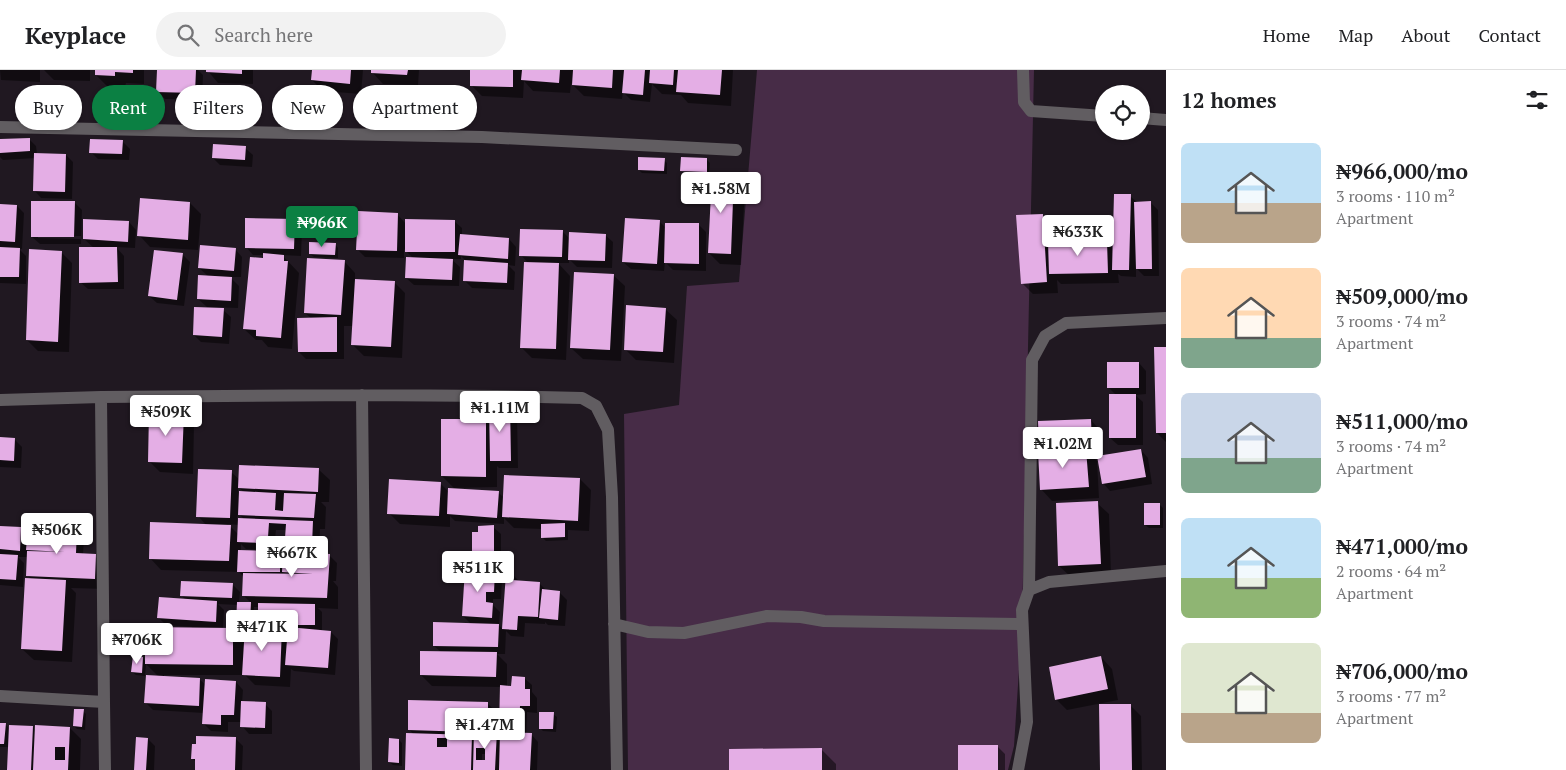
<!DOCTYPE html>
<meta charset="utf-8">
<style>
body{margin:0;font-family:"PT Serif",serif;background:#f2f2f2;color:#202124;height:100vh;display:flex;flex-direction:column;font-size:19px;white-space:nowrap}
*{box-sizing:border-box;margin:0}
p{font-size:16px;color:#757577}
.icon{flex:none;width:28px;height:28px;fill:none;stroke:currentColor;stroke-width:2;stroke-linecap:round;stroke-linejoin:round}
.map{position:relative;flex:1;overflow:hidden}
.drawer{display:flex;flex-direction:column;background:#fff;width:400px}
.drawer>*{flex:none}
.hud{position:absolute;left:15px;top:15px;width:475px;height:45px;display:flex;gap:10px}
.buttons{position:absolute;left:1095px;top:15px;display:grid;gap:10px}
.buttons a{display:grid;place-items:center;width:55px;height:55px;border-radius:50%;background:#fff;box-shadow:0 1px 4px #0004;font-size:25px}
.price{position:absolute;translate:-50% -42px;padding:0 11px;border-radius:5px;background:#fff;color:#222;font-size:16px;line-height:32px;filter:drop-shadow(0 1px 2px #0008)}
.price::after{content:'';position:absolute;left:50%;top:30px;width:15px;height:11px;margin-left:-8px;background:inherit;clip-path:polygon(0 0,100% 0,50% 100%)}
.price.current{background:#0b8043;color:#fff}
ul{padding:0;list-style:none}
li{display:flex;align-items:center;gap:15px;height:125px;padding:0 15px}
li span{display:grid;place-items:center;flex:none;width:140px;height:100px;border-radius:8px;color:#555}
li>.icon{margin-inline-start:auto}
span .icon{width:60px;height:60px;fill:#fffc;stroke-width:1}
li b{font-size:21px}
h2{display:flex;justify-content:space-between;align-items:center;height:60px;padding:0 15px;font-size:21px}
.chip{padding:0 18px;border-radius:22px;background:#fff;box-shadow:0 1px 4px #0004;font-size:18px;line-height:45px}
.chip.current{background:#0b8043;color:#fff}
header{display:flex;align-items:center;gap:30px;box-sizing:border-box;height:70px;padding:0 25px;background:#fff;border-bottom:1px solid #e0e0e0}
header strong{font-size:24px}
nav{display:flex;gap:28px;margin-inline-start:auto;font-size:18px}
.search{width:350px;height:45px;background:#f2f2f2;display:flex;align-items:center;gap:12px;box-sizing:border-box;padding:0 18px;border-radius:28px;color:#757577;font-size:19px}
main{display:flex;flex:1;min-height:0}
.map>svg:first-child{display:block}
.green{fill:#472c47}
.shadow{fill:#0007;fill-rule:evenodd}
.building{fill:#e4aee5;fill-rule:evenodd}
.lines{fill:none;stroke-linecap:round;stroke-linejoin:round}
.minor{stroke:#615d61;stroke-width:12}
</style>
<header>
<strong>Keyplace</strong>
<div class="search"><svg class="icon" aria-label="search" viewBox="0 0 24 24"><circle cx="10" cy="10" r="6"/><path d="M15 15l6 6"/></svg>Search here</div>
<nav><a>Home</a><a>Map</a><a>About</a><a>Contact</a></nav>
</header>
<main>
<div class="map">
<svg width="1166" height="700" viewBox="0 0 1166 700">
<rect width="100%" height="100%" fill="#201821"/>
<path class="green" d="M757 0H1034L1022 554 1014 676 1008 700H628L624 344 679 335 687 216 739 212Z"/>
<path class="shadow" d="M0 0H40V12L1 10Z
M44 0H90V11L54 10Z
M96 0H144V14L126 13 125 17 107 16 96 5Z
M158 0H198L203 5 202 30 165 29 157 21Z
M207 0H253V14L218 13Z
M313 0H363L361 24 323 21 312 10Z
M372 0H419L418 15 383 14 372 2Z
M471 0H733L731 36 688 33 681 25 662 24 652 14 650 32 631 30 623 22 622 29 584 26 571 13 570 23 533 21 524 11 523 28 482 26 471 15Z
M29 69 36 76 37 84 66 85 73 92 72 129 41 128 34 120 36 88 3 90 0 87V70Z
M122 71 130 79 129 90 98 89 91 82Z
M245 78 253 85 252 97 220 95 213 88Z
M706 89 710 93 709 105 685 104 682 100Z
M664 90 667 93V104L642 103 639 100Z
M734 105 745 117 741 195 720 194 709 183Z
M1130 126 1138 133 1150 132 1158 140 1159 206H1144L1136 198V207L1121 206 1118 204 1119 213 1061 214 1057 210 1058 223 1033 224 1022 213 1043 145 1054 156 1055 173 1107 172 1114 179Z
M74 132 82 140 81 174H40L32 167ZM38 166H81V169L38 168Z
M190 133 201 144 198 180 150 177 139 165Z
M0 135 17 136 24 143 22 179H19L26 186V214L0 213Z
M397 144 406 154 454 151 462 158V165L509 169 516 177 515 196 508 195 515 202 514 220 472 218 464 210 465 190 461 186V189H451L460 197 459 216 414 215 406 208 414 189 404 179V188L365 187 357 179Z
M294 150 302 158 301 186 282 185 299 203 292 279 268 277 262 270H256L244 259 264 185H253L246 177Z
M659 151 666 158 699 155 706 162V201L673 200 665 192 664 201 631 199 623 192Z
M129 152 136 160 135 178 116 177 124 186V219H88L80 212 94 178 84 169Z
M562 161 570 169 605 165 613 172 612 198 577 197 569 189V193H558L570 206 566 290 532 288 521 277 528 193 521 185Z
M335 174 338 178V188L314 187 310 184Z
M235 179 242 187 241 207H230L239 216 238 238 207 237 198 229 209 207 199 198Z
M61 182 72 193 69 282 38 281 27 270Z
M182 184 190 192 184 236 157 233 149 226Z
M344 191 355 203V210L394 212 405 223 402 288 364 286 352 274 353 256H344V289H306L299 282 312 249 305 243Z
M613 205 625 216 621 291 583 289 571 278Z
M665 239 677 250 674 293 636 290 625 279Z
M223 240 231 247 229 274 201 272 194 265Z
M1166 278V372L1157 363Z
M1139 293 1146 301V324L1135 325 1143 332V375H1118L1110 368 1116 325 1108 317Z
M509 335 517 343 518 398H499L497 396V417L454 418 442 406 486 351 491 356Z
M183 344 194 355 193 404 160 402 149 391Z
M1091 350 1098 358 1099 383H1089L1097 391 1099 428 1052 431 1041 419 1045 382 1041 377Z
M0 369H14L22 377 21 398 0 397Z
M1141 380 1148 388 1152 414 1110 421 1103 413Z
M318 399 330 410 329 432H321L326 437 325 459H320L319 482 277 480 284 487 330 486 337 493 336 511H333L338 517V539L318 538 322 542V561L331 562 338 569 335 605 294 601 291 599 290 617 255 615 245 605H164V607L199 609 206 615 236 612 243 620 242 633 265 634 272 641V664H249L242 656V652H228V662L211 661 203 653 204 643 153 640 145 632 159 607 146 594 145 606 136 605 132 602 143 588 146 592 191 559 192 557 166 555 159 548 186 530 181 525 232 514 240 522 239 533 252 534 244 526V507L239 502 161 500 150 488 207 456 198 446 231 402 240 410ZM238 417 244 422H238ZM238 443 245 450 237 449ZM228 454 239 455V465ZM276 460H287L286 470 275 469ZM241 474 246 479 263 480 262 482H241ZM218 534 238 535 237 555 241 558H246L245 572 233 559H223L224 540ZM254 537H260L259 554 264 559 253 558Z
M580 409 591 420 589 461 568 460V470L546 471 543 468 542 459 514 458 504 448V454L455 451 450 446V457L400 454 389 443 440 413 449 422H498L504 428Z
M1097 433 1109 444 1111 505 1071 507 1059 496Z
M1159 434 1163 438V458H1149L1145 455Z
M0 457 21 458 29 466 77 461 84 468 83 485 95 486 106 497 105 519 71 518 76 523 72 592 34 590 22 579 32 510 27 505 28 487H18L24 493 23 517 0 515Z
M493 457 501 464V504H497L502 509 501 529H493V535L500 542 499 555 503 560 507 504H512L520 512 540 514 547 521 559 522 567 530 565 556 548 555 545 552V554L525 553 524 567 511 566 506 561 505 584H497L507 594V617H513L524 608 532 615V622L537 628V643L527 642 526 664H531L538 672 537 700H406L414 665 409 659 488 634 501 646V617L432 616 421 605 441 582 434 576 471 554 463 546 477 501 473 497 479 464ZM499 656 505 663 501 667 498 664ZM482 684H486V692H482Z
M1101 587 1112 599 1118 630 1067 640 1056 629Z
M1130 635 1141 646 1142 700H1102Z
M83 641 86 644 85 660 77 659 74 656Z
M553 644 557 647 556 662 543 661 540 658Z
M0 654H5L10 659 33 657 36 661 70 658 81 669 80 700H8L9 677H0Z
M148 669 155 676 154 700H135Z
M236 669 243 676 242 700H196L197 693 192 688Z
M399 670 402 673V696L393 695 389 692Z
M998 677 1005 684V700H959Z
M821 679 836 694V700H730Z"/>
<path class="building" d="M95 0H133V3L115 2V6L95 5Z
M157 0H196L195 23 156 22Z
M206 0H242V4L206 2Z
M312 0H351L350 14 311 10Z
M371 0H408L407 5 371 3Z
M470 0H513V17L470 16Z
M522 0H560L559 13 521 10Z
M573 0H613L612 18 572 15Z
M624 0H645L643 25 622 23Z
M650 0H674L673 15 649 13Z
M678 0H722L720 25 676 22Z
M30 68V81L0 83V69Z
M90 69 123 70 122 84 89 83Z
M213 74 246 76 245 90 212 88Z
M34 83 66 84 65 122 33 121Z
M638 87 665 88 664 101 638 100Z
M681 87 707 88V102L680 101Z
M712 103 734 104 731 184 708 183Z
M1114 124H1131L1129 200H1112Z
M140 128 190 132 188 170 137 166Z
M31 131H75L74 167H31Z
M1151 131 1152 199H1136L1134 132Z
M0 134 17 135 15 172 0 171Z
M358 141 398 143 397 181 356 180Z
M1043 144 1047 212 1021 214 1016 145Z
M245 148 295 149 294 179 245 178Z
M625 148 660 150 657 194 622 192Z
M83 149 129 151 128 172 83 169Z
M405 149 455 150V182H405Z
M665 153H699V194L664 193Z
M520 159 563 160 562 187 519 186Z
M569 162 606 164 605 191 568 190Z
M460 164 509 168 508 189 458 185Z
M1107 171 1108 203 1049 204 1048 172Z
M309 172 336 173 335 185 309 184Z
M200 175 236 178 234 201 198 198Z
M0 177 20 178 19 207H0Z
M79 177H117L118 212 79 213Z
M29 179 62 181 58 272 26 270Z
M154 180 183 183 177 230 148 226Z
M263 183 284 185V191H288L281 268 256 266V260L243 259 250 187 263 188Z
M406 187 453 189 452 210 405 208Z
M307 188 345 190 341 245 304 243Z
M464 190 508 193 507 213 463 211Z
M524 192 559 193 556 279 520 278Z
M574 202 614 204 610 280 570 278Z
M198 205 232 207 231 231 197 229Z
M355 209 395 211 391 277 351 275Z
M626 235 666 238 663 282 624 280Z
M194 237 224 238 222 267 193 265Z
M337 247V282H298L297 248Z
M1154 277H1166V363H1156Z
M1107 292H1139V318H1107Z
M1109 324H1136V368H1109Z
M489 334H510L511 391H490Z
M149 342 184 343 182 393 148 392Z
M441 349H486V407L441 406Z
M1091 349 1092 376 1039 378 1038 351Z
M0 367 15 368 14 391 0 390Z
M1086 379 1089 417 1040 420 1038 381Z
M1141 379 1146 407 1102 414 1097 386Z
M239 395 319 398 318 422 238 418Z
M198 399 232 400 230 448 196 447Z
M504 405 580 408 578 451 502 447Z
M389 409 441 412 439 446 387 444Z
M448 418 499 421 497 448 447 444Z
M239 421 276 423 275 440 283 441 284 423 316 424 314 448 238 445Z
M1098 431 1101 494 1058 496 1056 433Z
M1144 433H1160V455H1144Z
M238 448 313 451 312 475 237 472ZM269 453 286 454 285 468 268 467Z
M150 452 231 455 229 491 149 489Z
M565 453V467L541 468V454Z
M494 455V497L472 498V462H478V456Z
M0 456 21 457 20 481 0 479Z
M28 456 77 459 76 483 96 484 95 509 26 506 27 481 65 482 26 480Z
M238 480 280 481V502H237Z
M283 482 330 484 327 528 242 526 243 503 313 504 282 502Z
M0 484 18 485 16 510 0 509Z
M465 499 495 501 494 522H486V532L493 533 492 548 462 546Z
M506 503H513L512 510 540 512 538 547 518 546 517 560 502 559Z
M25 508 66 510 62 581 21 579Z
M181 511 233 513 232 528 180 526Z
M542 519 560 521 558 550 539 548Z
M159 527 217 531 216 552 157 548Z
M237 532H251L250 555H236Z
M258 533 315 534V555H258Z
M433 552 499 554 498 577 433 576Z
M245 556 282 558 280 607 242 605Z
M145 557 233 558V595L145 594Z
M288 557 331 561 328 598 285 595Z
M420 581 497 582 496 607 420 605Z
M133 586 143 587 142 603 131 602Z
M1101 586 1108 619 1055 630 1049 597Z
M146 605 200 608 199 636 144 633Z
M512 606 525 607V619H530V636H520L519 659H499L500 615 511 616Z
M205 609 236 611 234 645H221V655L202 654Z
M408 630 488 632V659L472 658 471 662 408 660Z
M241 631 266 632 265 658 240 657Z
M1099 634H1131L1132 700H1100Z
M74 639H84L82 657 73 656Z
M539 642H554L553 659H539Z
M0 653H6L4 674H0Z
M9 655 33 656 31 700H7Z
M35 655 70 657 68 700H33ZM55 677H65V690H55Z
M474 660 497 661 495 700H473ZM476 678H485V690H476Z
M500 662 532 663 530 700H499Z
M406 663 472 665 471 700H405ZM437 668H447V677H437Z
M196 666 236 667 235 700H195V689H191L192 674H196Z
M136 667 148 668 146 700H134Z
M389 668 399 669V693L388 692Z
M958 675H998V700H958Z
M822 678V700H729V679Z"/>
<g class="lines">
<path class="minor" d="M1023 0 1024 32 1031 41 1104 46
M1141 48 1166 50
M0 57 482 67 736 80
M362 325 366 700
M101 327 362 325 496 326 582 328 596 336 608 360 612 427 617 700
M0 330 101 327 104 632
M1029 520 1032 290 1045 266 1066 253 1166 248
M614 554 648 562 684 563 767 546 801 547 824 551 1022 554
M0 626 104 632 105 700
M1018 700 1027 652 1022 540 1029 520 1049 512 1166 501"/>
</g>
</svg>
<div class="buttons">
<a><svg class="icon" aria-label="locate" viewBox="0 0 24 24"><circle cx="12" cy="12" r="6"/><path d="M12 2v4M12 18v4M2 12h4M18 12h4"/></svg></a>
</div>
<b class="price" style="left:721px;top:144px">₦1.58M</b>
<b class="price current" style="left:322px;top:178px">₦966K</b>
<b class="price" style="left:1078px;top:187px">₦633K</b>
<b class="price" style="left:500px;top:363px">₦1.11M</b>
<b class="price" style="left:166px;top:367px">₦509K</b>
<b class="price" style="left:1063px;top:399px">₦1.02M</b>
<b class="price" style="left:57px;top:485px">₦506K</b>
<b class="price" style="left:292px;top:508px">₦667K</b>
<b class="price" style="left:478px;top:523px">₦511K</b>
<b class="price" style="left:262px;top:582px">₦471K</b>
<b class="price" style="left:137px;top:595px">₦706K</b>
<b class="price" style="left:485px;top:680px">₦1.47M</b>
<div class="hud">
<a class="chip">Buy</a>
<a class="chip current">Rent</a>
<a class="chip">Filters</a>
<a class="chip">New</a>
<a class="chip">Apartment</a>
</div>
</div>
<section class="drawer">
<h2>12 homes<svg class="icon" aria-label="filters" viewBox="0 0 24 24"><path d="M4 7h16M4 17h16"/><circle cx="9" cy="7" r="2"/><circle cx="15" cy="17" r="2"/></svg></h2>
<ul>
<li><span style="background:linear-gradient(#bfe0f5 60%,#b9a48a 0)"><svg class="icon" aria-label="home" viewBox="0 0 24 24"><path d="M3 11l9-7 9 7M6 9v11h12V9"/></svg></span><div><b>₦966,000/mo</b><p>3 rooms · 110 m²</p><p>Apartment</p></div></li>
<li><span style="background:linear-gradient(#ffd9b3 70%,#7fa58c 0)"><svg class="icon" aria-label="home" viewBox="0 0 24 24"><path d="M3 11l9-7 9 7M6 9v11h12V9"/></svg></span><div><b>₦509,000/mo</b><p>3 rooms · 74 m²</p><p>Apartment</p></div></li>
<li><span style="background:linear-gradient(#c9d6e8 65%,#7fa58c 0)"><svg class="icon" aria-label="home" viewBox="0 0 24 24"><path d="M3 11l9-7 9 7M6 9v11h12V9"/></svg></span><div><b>₦511,000/mo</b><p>3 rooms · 74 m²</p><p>Apartment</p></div></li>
<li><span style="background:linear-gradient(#bfe0f5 60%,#8fb573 0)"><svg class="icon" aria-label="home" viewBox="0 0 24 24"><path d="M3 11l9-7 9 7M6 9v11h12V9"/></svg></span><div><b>₦471,000/mo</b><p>2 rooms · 64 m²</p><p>Apartment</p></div></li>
<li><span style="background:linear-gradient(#dfe7d0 70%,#b9a48a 0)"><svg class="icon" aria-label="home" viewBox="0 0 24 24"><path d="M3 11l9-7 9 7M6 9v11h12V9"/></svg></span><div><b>₦706,000/mo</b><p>3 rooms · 77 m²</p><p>Apartment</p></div></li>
</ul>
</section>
</main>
